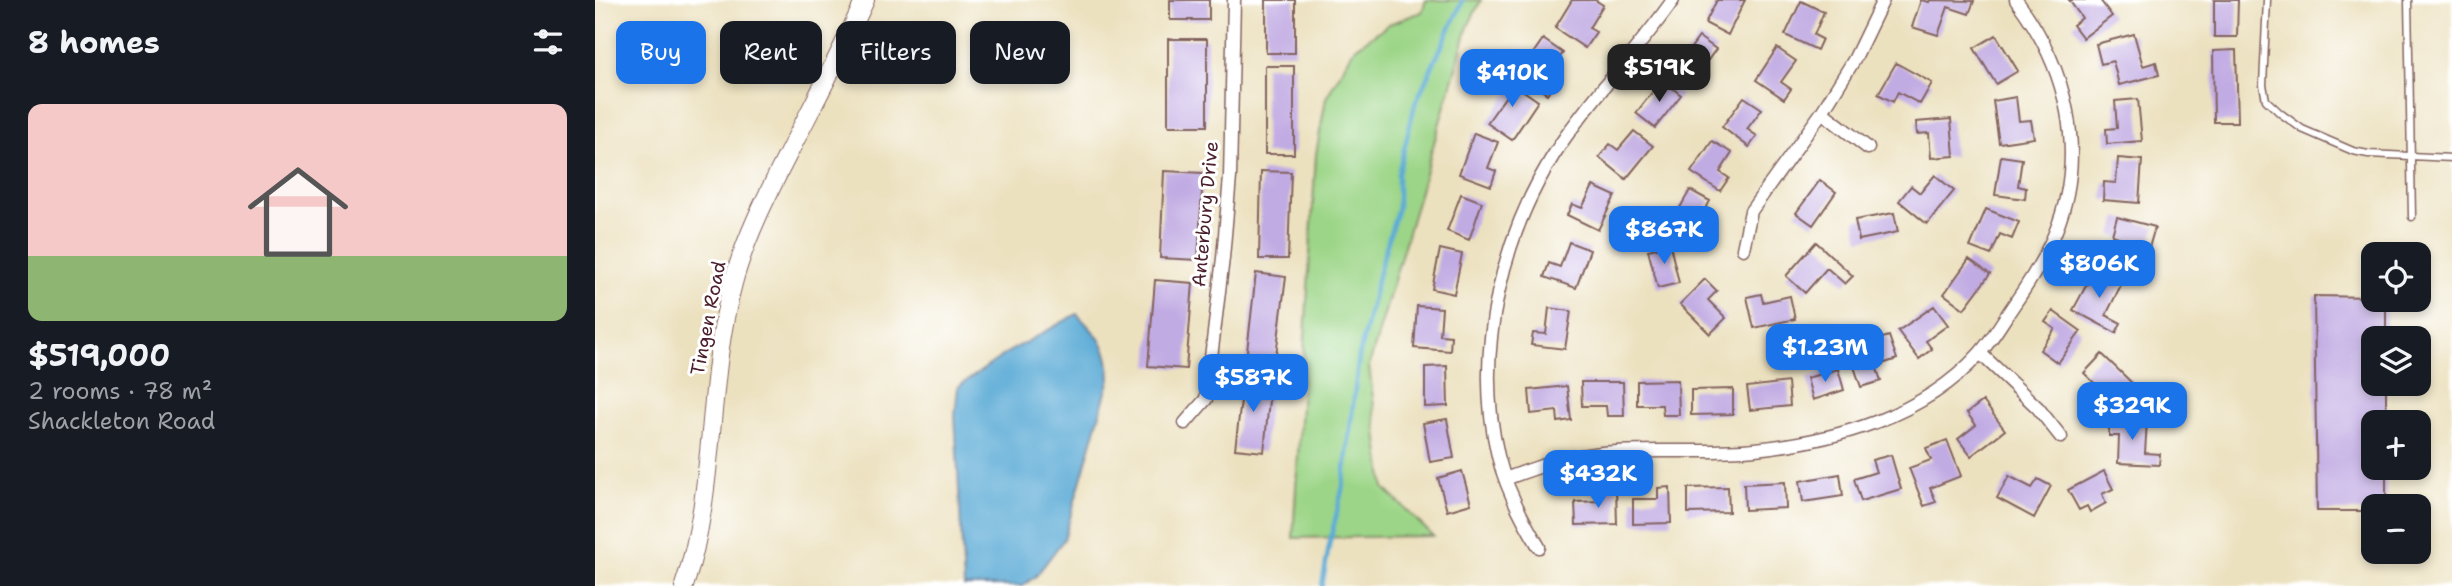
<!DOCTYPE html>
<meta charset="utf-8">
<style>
body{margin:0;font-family:"Shantell Sans",sans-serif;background:#242831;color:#f1f3f6;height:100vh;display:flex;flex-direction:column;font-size:26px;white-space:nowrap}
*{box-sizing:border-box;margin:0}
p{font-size:23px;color:#9ea1a6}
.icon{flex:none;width:38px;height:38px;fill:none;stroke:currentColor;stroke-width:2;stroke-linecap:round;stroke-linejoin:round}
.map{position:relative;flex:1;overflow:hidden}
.side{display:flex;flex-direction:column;background:#171b24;width:595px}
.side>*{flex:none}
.top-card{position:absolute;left:21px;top:21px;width:665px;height:63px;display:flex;gap:14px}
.tools{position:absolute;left:1766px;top:242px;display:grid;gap:14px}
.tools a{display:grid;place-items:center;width:70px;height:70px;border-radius:14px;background:#171b24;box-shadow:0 4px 10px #0003;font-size:35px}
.price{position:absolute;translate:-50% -60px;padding:0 16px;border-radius:14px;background:#1a73e8;color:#fff;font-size:23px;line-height:46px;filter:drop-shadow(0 2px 4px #0008)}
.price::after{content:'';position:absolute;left:50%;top:42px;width:21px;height:16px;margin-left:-10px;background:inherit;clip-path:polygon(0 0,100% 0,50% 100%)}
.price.current{background:#222;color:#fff}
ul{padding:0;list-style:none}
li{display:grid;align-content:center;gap:14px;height:371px;padding:0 28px}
li span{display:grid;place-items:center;height:217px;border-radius:14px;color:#555}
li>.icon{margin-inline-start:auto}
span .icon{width:126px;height:126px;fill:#fffc;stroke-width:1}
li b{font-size:30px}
h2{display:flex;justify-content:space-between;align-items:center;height:84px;padding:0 28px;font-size:30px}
.pill{padding:0 24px;border-radius:14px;background:#171b24;box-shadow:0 4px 10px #0003;font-size:24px;line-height:63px}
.pill.current{background:#1a73e8;color:#fff}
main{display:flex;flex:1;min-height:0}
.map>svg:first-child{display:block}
.green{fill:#9cd587;stroke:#737a59;stroke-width:2}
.water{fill:#5cabd6;stroke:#536580;stroke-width:2}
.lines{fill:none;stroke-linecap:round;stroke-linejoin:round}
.stream{stroke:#5cabd6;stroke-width:4.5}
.building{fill:#c1abe3}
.lane-casing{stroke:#83635f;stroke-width:9}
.street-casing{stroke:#83635f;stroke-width:15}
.secondary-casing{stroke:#83635f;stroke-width:20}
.lane{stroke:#fff;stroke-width:6}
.street{stroke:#fff;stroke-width:12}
.secondary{stroke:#fff;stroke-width:18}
.labels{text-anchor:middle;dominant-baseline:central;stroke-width:6;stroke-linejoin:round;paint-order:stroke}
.street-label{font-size:19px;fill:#4a1f2b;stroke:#fff}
</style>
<main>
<section class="side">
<h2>8 homes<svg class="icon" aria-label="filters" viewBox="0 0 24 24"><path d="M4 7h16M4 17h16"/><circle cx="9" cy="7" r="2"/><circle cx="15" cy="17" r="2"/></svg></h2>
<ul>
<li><span style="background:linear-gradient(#f6c9c9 70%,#8fb573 0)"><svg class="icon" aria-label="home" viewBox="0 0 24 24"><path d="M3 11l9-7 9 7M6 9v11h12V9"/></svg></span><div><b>$519,000</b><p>2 rooms · 78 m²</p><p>Shackleton Road</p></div></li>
</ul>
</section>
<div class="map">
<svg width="1857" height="586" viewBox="0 0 1857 586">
<rect width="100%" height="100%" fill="#fff"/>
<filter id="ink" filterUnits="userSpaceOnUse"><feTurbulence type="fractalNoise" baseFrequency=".0143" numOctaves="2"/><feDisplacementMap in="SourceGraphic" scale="14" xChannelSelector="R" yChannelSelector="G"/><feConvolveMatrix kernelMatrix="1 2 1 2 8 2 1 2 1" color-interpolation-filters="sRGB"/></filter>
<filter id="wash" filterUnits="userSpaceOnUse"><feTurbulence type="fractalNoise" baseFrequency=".00686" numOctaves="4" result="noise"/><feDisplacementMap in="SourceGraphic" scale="28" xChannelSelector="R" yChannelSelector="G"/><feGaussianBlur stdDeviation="1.57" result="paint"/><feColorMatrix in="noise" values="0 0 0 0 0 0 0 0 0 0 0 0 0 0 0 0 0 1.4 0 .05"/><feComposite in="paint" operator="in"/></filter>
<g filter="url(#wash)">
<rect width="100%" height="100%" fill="#ece1bf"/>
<path class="green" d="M831 0H886L873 26 774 366 789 488 838 536 698 538 721 154 731 98 759 49 794 24 827 12Z"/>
<path class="water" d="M482 314C504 337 514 345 515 378L469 539 441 576 427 586H369L360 415 363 387 413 352Z"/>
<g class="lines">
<path class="stream" d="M727 586 734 546 748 486 764 356 785 268 803 207V174L820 104 868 0"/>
</g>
<g id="blocks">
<path class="building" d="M575 0H614V20H575Z
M671 0H700V53H671Z
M977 0H1000L1008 5 994 28 1001 32 990 48 960 28Z
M1122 0H1150L1133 35 1110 23Z
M1326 0 1334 2 1335 0 1379 1 1374 14 1353 7 1343 35 1317 27Z
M1474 0H1505L1517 16 1488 38 1478 25 1487 18Z
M1619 0H1643L1642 37H1619Z
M1206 1 1229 12 1219 35 1227 39 1222 50 1190 35Z
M1539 34 1548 66 1561 62 1564 75 1524 85 1518 61 1506 64 1501 44Z
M1401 35 1423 71 1401 84 1379 48Z
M1104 37 1121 49 1098 81 1081 68Z
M573 39H612V126H573Z
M948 39 968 53 952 75 961 81 952 94 924 74Z
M1182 48 1201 61 1186 82 1196 89 1189 99 1161 80Z
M1641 50 1643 122H1619L1618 51Z
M1301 63 1337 83 1325 104 1303 92 1298 102 1283 94Z
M670 66H699V154H670Z
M907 76 943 101 917 140 892 123 913 93 901 85Z
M1067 80 1086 95 1060 128 1041 113Z
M1149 97 1167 109 1152 129 1162 136 1154 147 1127 127Z
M1421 97 1424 121 1436 120 1439 138 1404 143 1398 101Z
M1543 99 1547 141 1512 144 1511 129 1522 128 1520 101Z
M1356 119 1359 156 1336 158 1334 133 1322 134 1321 122Z
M1039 131 1058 146 1031 179 1004 157 1015 144 1023 150Z
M879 133 903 142 893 168 901 171 896 186 864 174Z
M1117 141 1137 153 1125 172 1134 178 1125 191 1096 172Z
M1406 156 1427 159 1423 186 1431 188 1430 199 1400 195Z
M1523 158 1547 160 1544 203 1508 200 1509 182 1521 183Z
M569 171 608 173 603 260 565 258Z
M666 171 696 172 693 259H664Z
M1340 175 1359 191 1332 224 1304 201 1316 186 1325 193Z
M1225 180 1241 192 1218 225 1201 213Z
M998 186 1020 196 1003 230 972 215 977 204 987 208Z
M1095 190 1115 201 1099 231 1078 220Z
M866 194 887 202 874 240 852 231Z
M1391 209 1424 222 1417 239 1405 234 1396 255 1375 247Z
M1299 213 1303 232 1264 240 1260 220Z
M1522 217 1560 227 1547 272 1519 264 1526 238 1517 235Z
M974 242 995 250 981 288 949 277 954 263 965 267Z
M1221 242 1258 276 1250 284 1232 268 1210 293 1191 276Z
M1075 245 1084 283 1063 288 1053 250Z
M845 249 867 254 859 294 837 289Z
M1374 259 1395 274 1369 309 1349 294Z
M1500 269 1527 283 1511 315 1526 323 1521 333 1478 310Z
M661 273 691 277 680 363 651 360Z
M1110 279 1122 291 1113 300 1131 318 1115 334 1085 304Z
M560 280 598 283 591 369 553 366Z
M1166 294 1168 302 1195 296 1200 319 1159 328 1152 297Z
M1719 296 1778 297V299H1791V338H1778V383H1791V422H1778V467H1791V506H1778V511H1722Z
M822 306 847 308 845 335 856 336 855 351 819 348Z
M1339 306 1353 325 1331 341 1337 349 1324 359 1303 331Z
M954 308 976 311 970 349 936 345 938 333 951 334Z
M1458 311 1486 331 1463 363 1445 350 1460 329 1450 322Z
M1294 336 1302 359 1281 366 1286 381 1266 387 1253 349Z
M1507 354 1537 383 1519 402 1489 373Z
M852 366 853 406 830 407V367Z
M1243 369 1249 390 1218 400 1212 378Z
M649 376 676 379 669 452 640 449Z
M1083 380 1084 415H1068L1067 405H1042V381Z
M986 382H1028L1029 416H1012L1011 406H987Z
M1193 382 1195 406 1155 410 1152 387Z
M972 386 976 420 963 422 962 411 936 414 934 390Z
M1138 389V414L1096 415V390Z
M1388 401 1410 430 1376 456 1363 439 1381 425 1372 413Z
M1514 418 1552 420 1550 453 1565 454 1564 465 1523 463 1524 436H1514Z
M852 419 859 458 835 462 828 423Z
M1352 440 1366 476 1335 488 1341 502 1329 506 1314 468 1336 460 1331 448Z
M1296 455 1306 489 1266 501 1259 479 1281 472 1277 460Z
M867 471 876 504 852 511 843 478Z
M1509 471 1518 489 1507 494 1511 503 1495 512 1492 506 1484 510 1473 490Z
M1245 474 1248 496 1208 502 1205 481Z
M1414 476 1437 488 1443 479 1456 486 1439 518 1402 498Z
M1190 482 1191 508 1150 510 1149 484Z
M1075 487 1076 523 1038 524V499H1063V488Z
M1133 487 1134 512 1093 513V488Z
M1021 488 1022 524 981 525 980 502 1006 501V489Z"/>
</g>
</g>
<g filter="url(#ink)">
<use href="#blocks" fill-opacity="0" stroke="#83635f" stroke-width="2"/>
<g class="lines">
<defs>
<path id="lane" d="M1672 0 1668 85 1671 100 1685 113 1707 129 1758 151 1773 154 1857 158
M1813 0 1817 217"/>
<path id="street" d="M1227 112 1273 148
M1148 249 1156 211 1227 112 1259 60 1288 0
M1385 353 1443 408 1466 437
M590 423 611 399 628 258 635 177 639 0
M910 479C942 467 973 456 1007 453 1058 448 1109 454 1160 449 1240 441 1329 416 1384 354 1397 340 1407 322 1418 306 1434 283 1449 260 1460 233 1493 153 1472 67 1421 0
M944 547C927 519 911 489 903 456 878 351 907 231 967 142 1001 92 1044 49 1078 0"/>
<path id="secondary" d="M89 586C122 489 111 381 138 283 150 239 171 197 192 156 218 105 246 53 270 0"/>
</defs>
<use href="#lane" class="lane-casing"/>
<use href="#street" class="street-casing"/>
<use href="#secondary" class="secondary-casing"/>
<use href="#lane" class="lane"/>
<use href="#street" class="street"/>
<use href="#secondary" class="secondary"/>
</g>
</g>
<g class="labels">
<g class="street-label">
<text transform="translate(610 214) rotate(-85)">Anterbury Drive</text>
<text transform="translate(113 318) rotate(-79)">Tingen Road</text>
</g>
</g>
</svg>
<div class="tools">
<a><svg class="icon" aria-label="locate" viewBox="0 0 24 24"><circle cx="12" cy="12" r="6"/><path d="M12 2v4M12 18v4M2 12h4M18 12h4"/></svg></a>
<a><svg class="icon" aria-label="layers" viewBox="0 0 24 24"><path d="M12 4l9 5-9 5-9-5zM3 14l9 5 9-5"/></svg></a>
<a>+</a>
<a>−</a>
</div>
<b class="price current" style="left:1064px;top:104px">$519K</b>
<b class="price" style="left:917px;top:109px">$410K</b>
<b class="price" style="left:1069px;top:266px">$867K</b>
<b class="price" style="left:1504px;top:300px">$806K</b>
<b class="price" style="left:1230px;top:384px">$1.23M</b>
<b class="price" style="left:658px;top:414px">$587K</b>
<b class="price" style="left:1537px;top:442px">$329K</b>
<b class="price" style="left:1003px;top:510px">$432K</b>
<div class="top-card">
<a class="pill current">Buy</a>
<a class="pill">Rent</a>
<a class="pill">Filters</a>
<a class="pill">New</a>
</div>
</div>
</main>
